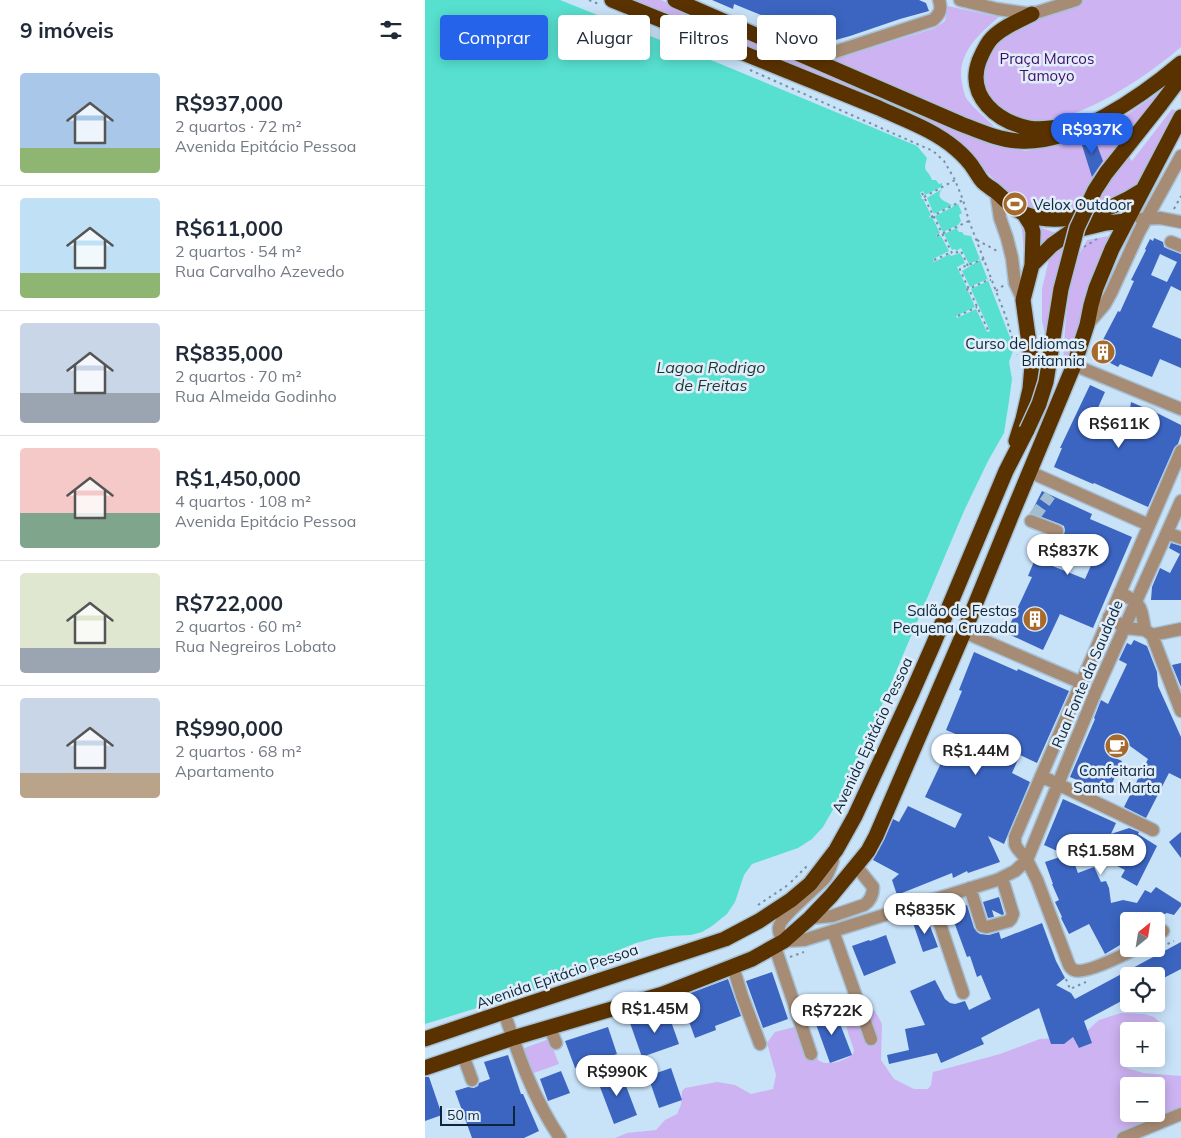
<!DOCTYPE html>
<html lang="pt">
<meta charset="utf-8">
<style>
body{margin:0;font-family:Mulish,sans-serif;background:#f6f6f7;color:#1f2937;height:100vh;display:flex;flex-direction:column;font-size:19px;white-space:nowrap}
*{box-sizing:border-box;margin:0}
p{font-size:16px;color:#747a83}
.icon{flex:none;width:28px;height:28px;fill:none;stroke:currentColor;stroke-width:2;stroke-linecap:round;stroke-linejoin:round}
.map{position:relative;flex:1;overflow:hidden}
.panel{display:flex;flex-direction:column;background:#fff;width:425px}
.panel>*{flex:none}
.banner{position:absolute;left:15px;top:15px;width:475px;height:45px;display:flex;gap:10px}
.needle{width:32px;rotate:30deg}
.tools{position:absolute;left:695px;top:912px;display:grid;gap:10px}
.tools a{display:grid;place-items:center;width:45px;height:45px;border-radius:5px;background:#fff;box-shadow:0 2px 12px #0003;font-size:25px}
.scale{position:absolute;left:15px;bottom:12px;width:75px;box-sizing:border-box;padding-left:5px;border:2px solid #0b273c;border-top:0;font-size:14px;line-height:18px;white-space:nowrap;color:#0b273c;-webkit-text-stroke:4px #e1edf9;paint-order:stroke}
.price{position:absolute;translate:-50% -42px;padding:0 11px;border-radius:18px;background:#fff;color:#222;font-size:16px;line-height:32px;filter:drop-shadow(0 1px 2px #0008)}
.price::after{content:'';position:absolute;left:50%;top:30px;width:15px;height:11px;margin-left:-8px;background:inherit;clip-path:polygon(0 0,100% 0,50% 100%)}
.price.on{background:#2563eb;color:#fff}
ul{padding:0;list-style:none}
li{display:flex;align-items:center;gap:15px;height:125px;padding:0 20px}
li+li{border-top:1px solid #e0e1e3}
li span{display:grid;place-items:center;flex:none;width:140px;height:100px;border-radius:5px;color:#555}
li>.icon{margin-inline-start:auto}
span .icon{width:60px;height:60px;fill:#fffc;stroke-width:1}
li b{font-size:21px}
h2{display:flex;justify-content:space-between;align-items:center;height:60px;padding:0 20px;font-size:21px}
.chip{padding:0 18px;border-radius:5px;background:#fff;box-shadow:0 2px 12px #0003;font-size:18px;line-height:45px}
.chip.on{background:#2563eb;color:#fff}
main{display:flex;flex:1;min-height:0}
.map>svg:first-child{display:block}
.green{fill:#cdb3f2;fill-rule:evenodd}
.water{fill:#57e0cf}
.pier{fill:#c8e2f8}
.building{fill:#3b65c1;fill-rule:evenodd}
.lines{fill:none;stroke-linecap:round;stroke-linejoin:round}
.minor-tunnel{stroke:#a2bdd2;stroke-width:12;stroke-dasharray:12 6;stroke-linecap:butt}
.minor-casing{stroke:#a6c0d6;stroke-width:15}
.highway-casing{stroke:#a6c0d6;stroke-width:18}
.path{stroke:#7691a7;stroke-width:2;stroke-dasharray:2.5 4;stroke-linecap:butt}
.minor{stroke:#a68c75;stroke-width:12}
.highway{stroke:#5a3200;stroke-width:15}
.highway-bridge-casing{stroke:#a6c0d6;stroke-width:18;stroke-linecap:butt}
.highway-bridge{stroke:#5a3200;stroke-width:15}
.labels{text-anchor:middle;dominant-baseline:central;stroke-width:5;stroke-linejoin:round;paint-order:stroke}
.park-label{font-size:15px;fill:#410d6a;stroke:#e1edf9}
.poi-label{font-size:15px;fill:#0b273c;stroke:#e1edf9;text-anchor:end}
.street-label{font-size:15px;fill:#0b273c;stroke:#e1edf9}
.water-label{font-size:16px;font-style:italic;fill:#193632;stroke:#e1edf9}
</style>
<main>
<section class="panel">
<h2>9 imóveis<svg class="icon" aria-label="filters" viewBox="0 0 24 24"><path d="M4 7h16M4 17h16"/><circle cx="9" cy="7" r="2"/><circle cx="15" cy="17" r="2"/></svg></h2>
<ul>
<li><span style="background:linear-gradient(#a9c7e8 75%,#8fb573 0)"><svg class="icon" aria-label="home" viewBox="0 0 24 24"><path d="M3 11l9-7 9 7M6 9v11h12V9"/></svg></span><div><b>R$937,000</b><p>2 quartos · 72 m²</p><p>Avenida Epitácio Pessoa</p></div></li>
<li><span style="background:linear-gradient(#bfe0f5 75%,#8fb573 0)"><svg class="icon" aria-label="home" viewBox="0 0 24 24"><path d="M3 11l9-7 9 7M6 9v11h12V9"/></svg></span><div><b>R$611,000</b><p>2 quartos · 54 m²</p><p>Rua Carvalho Azevedo</p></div></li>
<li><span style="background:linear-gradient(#c9d6e8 70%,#9aa5b1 0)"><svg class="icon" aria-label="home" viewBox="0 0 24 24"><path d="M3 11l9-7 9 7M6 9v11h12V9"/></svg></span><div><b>R$835,000</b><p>2 quartos · 70 m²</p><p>Rua Almeida Godinho</p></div></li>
<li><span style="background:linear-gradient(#f6c9c9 65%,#7fa58c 0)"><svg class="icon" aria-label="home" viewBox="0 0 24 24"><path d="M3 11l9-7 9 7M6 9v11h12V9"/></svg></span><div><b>R$1,450,000</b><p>4 quartos · 108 m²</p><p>Avenida Epitácio Pessoa</p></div></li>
<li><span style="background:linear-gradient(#dfe7d0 75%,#9aa5b1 0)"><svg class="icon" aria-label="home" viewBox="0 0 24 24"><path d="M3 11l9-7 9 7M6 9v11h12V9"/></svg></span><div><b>R$722,000</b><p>2 quartos · 60 m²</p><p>Rua Negreiros Lobato</p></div></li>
<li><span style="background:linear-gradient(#c9d6e8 75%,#b9a48a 0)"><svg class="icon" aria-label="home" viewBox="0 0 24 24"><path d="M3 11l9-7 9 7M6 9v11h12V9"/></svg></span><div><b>R$990,000</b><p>2 quartos · 68 m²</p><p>Apartamento</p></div></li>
</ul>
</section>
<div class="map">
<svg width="756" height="1138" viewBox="0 0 756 1138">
<rect width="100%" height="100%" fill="#c8e2f8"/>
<path class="green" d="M199 0H236L499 113 571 146 601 151 623 147 651 138 699 117 743 86 694 145 707 161 747 109 752 111 705 197 631 215 602 206 582 192 529 140Z
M658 0H756V47C721 77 638 136 590 118 577 112 567 102 556 93V51L585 23Z
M523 6 574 17C554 34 531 54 537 83 538 88 539 94 541 98 549 109 560 117 569 126L563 125 548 121 408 60 510 28 520 21Z
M596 221 634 234 600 259Z
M684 236 672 266 643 372 638 371C639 338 641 297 650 265 652 256 658 248 662 240Z
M642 245 626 360 617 321V289L624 259 634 247Z
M439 1004 450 1011 457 1024 456 1060 469 1079 489 1089H503L506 1085 508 1072 512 1071 575 1054 615 1039 635 1038 663 1030 674 1020 696 1013 719 1014 729 1017 736 1023 731 1032 704 1031V1052L699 1060 701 1068 719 1073 756 1076V1111L692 1138H190L202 1133 231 1130 240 1120 252 1114 256 1105 257 1091 260 1088 292 1082 310 1085 326 1094 348 1089 351 1075 342 1043 350 1032 373 1026 377 1028 390 1042 393 1060C403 1067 420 1061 428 1054L429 1050C425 1038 416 1016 421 1005ZM704 1086H731V1114H704Z
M124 1039 134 1064 106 1074 97 1049Z"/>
<path class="water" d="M0 0H135L298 65 492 146 502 158C497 174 503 168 507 180H511L514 184 517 183V189C509 200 522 201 528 206L533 204 537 213 534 215 536 221 533 225 534 227 532 229 534 232H537L539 235 546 236 589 348 584 362 587 379 584 401 579 433 563 461 539 511 442 740 410 806 398 827 387 839 373 848 327 864 319 875 310 902 302 914 287 926 277 932 266 935 245 936 230 938 211 943 194 950 174 966 117 988 0 1024Z"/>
<path class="pier" d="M516 187 517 189 502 198 509 214 527 205 528 207 510 216 518 232 533 225 534 227 519 234 527 250 530 249 531 251 536 248 544 264 555 259V260L537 271 545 287 562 279 563 281 546 289 565 331 562 332 551 309 532 318 531 316 550 307 543 291H541L540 290 542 288 532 267 540 263 535 253 526 256 525 254 509 262 508 259 524 251 516 236 512 237 511 235 515 233 507 217 505 218 504 216 506 215 498 199H497L496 197H497L495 193 498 191 500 195Z"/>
<path class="building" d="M287 0H494L501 3 504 11 475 19 425 36 396 44 352 26 353 22 309 4 308 9Z
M669 137 678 161 667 177 656 142Z
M729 238 738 242 739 247 743 249 756 254V291L746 286 727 327 756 339V368L735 359 727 377 695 364 693 367 670 355 693 311 695 312 709 281 706 280 721 250 720 249 725 239 728 241ZM735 254 752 262 742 282 726 275Z
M665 385 680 392 672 410 703 423 706 402 734 414 756 425V435L753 444 749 448 723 507 669 483 668 484 629 467 637 448H635Z
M617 491 667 514 665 519 707 537 668 628 635 614 618 650 581 633 607 577 603 576 610 559 660 579 676 543 657 535 653 544 637 537 639 534 640 530 639 526 635 524 606 513Z
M746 543 756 546V600H726L727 587 735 568 745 573 755 554 744 548Z
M709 640 722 646 732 672 733 686 756 737V779L744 773 721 818 699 807 723 759 698 741 690 758 697 761 683 793 645 777 670 719 669 718 676 700 683 704 702 664 694 660 702 643 706 645Z
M549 652 592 671 593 669 644 691 612 763 595 755 587 773 605 782 579 844 563 836 575 862 543 873 542 871 528 878 527 873 472 895 467 880 474 874 448 860 459 840 468 819 474 822 483 806 530 828 537 814 500 797 517 761 507 756 515 740 560 763 567 749 521 730 537 691 534 690Z
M756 663V687L747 665Z
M638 799 691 823 686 834 704 828 714 832 713 834 732 846 712 886 696 877 700 870 653 846 647 857 653 873 669 867 676 882 681 881 684 888 686 903 698 900 712 903 720 890 726 893 731 887 756 903V906L749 915 742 913 737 915 725 913 719 921H704V938L699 940 700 942 680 954 664 924 644 934 636 918 637 917 630 902 634 900 627 884H628L620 862 641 855 619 845Z
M756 832V858L744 842Z
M574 897 579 914 577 915 567 910 569 917 563 918 558 902Z
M542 905 549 928 552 932 555 934 564 935 574 932 576 939 617 923 631 961 640 978 631 985 646 993 650 999 756 942V969L731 982V976H704V997L659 1021 667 1043 654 1048 648 1037 639 1044H626L614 1008 556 1038 559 1044 516 1063 512 1053 464 1064 462 1055 484 1050 480 1029 500 1025 485 991 510 980 520 999 525 1003 530 1004 540 1001 544 1010 566 999 556 975 552 977 545 956 542 957 525 911Z
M502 918 513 947 498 952 488 923Z
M461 935 471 963 439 976 427 946 444 940 445 941Z
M347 972 363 1019 338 1028 321 981Z
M303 979 316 1016 290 1026 291 1030 270 1038 255 997Z
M409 1008 427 1055 405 1063 388 1016Z
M242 1010 254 1044 217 1057 205 1023Z
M183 1027 192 1054 150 1068 140 1041Z
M83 1055 96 1094H98L114 1131 99 1138H47L30 1091 43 1087 49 1088 53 1086 54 1083 65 1079 59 1062Z
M246 1068 257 1100 234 1108 223 1076Z
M195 1070 212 1115 189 1124 172 1079Z
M136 1071 145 1093 123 1101 115 1079Z
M0 1077H4L17 1115 0 1121Z"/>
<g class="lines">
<path class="minor-tunnel" d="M609 517 625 495"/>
<defs>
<path id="minor" d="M535 0 572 9 607 14 651 0
M388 59 508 20C515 14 517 9 514 0
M571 192 575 218 582 238 587 258 590 283 598 300
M716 219 735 218 756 222
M746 242 756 246
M662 325 680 304 686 293 714 232 756 156
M649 365 756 409
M605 472 724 525
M606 521 632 531
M742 533 756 538
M695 592C718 606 715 604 720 630
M684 617 700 628 720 630 727 635 756 711
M539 632 657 683
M727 635 756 629
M616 776 728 830
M408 860C406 866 404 873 400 878 391 888 355 917 354 927 353 933 356 937 359 941L379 940 572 880 590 871 602 860 671 691 756 501
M545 888 557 926 562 927 584 921 586 919 588 914 577 878
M506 900 511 912 538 993
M385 918 407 916 439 905C445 901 448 894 448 887L431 866
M408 931 446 1039
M731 935 738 931
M350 947 386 1054
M710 949C700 954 660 975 649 970 644 968 643 962 641 957L612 880 602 860 592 848 590 844V837L756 451
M308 967 317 996 335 1044
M79 1012C94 1057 108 1098 135 1138
M125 1028 131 1043
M38 1055 47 1080
M698 1138 756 1114"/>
<path id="highway" d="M187 0 454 108C480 120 509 130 531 149 538 155 544 161 549 169 552 173 554 178 558 182 561 185 566 188 570 191 580 199 587 209 600 214 635 228 686 211 716 191
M250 0 536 124C554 131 574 140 594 141 648 145 717 96 756 63
M607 14C593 21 578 27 567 38 561 44 557 54 554 61 541 97 573 122 604 128 615 130 628 128 639 126
M735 105 756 77
M599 214 606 225 608 232 607 265
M591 441 598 419 605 389 607 365 598 300 607 265 627 245 644 233 656 229 681 223 701 221
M0 1039 79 1012 300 939 334 921 366 900 385 884 411 850 430 816 486 695 508 645 581 471 602 430
M0 1068 88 1038 238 994 327 959 359 941 385 918 406 896 434 862 443 851 451 836 539 632 587 514 649 365 662 325 666 305 671 288 687 249 756 117"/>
</defs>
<use href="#minor" class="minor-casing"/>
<use href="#highway" class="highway-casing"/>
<path class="path" d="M164 0 176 5
M325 70 508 151 519 161 530 180 538 200 544 221 581 317 592 355
M497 193 527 253 529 254 534 251H536L543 266
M499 197 530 180
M749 209 756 196
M506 217 538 200
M512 236 544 221
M552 240 574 252
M659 247 672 239
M559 259 535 268V270L563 330
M509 260 527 252
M541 290 563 280H566
M571 291 579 285
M533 316 552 307
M366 882 384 864
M333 905 363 885
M719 955 749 941
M365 957 379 952
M641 979 645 989 661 982"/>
<use href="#minor" class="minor"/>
<use href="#highway" class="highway"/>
<defs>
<path id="highway-bridge" d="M602 430 614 404 621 382 636 289 652 228 670 190 681 173 735 105"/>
</defs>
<use href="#highway-bridge" class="highway-bridge-casing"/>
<use href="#highway-bridge" class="highway-bridge"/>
</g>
<defs>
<symbol id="stadium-disc" viewBox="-11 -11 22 22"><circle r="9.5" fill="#a66b2c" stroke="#e1edf9"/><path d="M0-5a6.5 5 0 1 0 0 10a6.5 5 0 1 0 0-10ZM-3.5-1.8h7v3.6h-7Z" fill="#fff"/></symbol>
<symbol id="building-disc" viewBox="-11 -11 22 22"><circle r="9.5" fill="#a66b2c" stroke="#e1edf9"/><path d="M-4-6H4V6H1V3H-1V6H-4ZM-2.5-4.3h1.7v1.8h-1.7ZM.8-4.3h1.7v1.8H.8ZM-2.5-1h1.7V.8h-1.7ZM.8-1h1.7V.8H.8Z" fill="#fff"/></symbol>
<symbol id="cafe-disc" viewBox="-11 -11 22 22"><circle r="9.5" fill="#a66b2c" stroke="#e1edf9"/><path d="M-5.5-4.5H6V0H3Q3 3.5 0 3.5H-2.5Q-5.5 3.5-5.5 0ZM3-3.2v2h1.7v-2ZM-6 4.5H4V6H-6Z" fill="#fff"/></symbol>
</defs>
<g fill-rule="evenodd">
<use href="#stadium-disc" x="576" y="190" width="28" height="28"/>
<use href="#building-disc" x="664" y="338" width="28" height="28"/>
<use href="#building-disc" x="596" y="605" width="28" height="28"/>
<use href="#cafe-disc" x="678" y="732" width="28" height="28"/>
</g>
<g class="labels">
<g class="park-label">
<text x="622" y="58">Praça Marcos<tspan x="622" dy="17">Tamoyo</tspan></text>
</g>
<g class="poi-label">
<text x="608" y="204" text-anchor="start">Velox Outdoor</text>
<text x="660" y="343">Curso de Idiomas<tspan x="660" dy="17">Britannia</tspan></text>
<text x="592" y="610">Salão de Festas<tspan x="592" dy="17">Pequena Cruzada</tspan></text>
<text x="692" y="770" text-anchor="middle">Confeitaria<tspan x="692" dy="17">Santa Marta</tspan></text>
</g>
<g class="street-label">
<text transform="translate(662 674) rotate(-67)">Rua Fonte da Saudade</text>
<text transform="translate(447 735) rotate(-65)">Avenida Epitácio Pessoa</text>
<text transform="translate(132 976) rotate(-19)">Avenida Epitácio Pessoa</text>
</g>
<g class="water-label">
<text x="286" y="367">Lagoa Rodrigo<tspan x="286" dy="18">de Freitas</tspan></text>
</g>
</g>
</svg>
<div class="tools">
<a><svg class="needle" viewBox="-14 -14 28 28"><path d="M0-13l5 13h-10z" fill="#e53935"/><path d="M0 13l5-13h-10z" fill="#747a83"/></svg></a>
<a><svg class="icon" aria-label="locate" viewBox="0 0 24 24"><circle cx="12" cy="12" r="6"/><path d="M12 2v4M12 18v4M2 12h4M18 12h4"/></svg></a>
<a>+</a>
<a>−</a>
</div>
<div class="scale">50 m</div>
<b class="price on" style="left:667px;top:155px">R$937K</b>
<b class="price" style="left:694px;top:449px">R$611K</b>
<b class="price" style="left:643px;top:576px">R$837K</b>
<b class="price" style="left:551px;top:776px">R$1.44M</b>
<b class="price" style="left:676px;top:876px">R$1.58M</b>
<b class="price" style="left:500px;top:935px">R$835K</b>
<b class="price" style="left:230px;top:1034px">R$1.45M</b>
<b class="price" style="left:407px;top:1036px">R$722K</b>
<b class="price" style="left:192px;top:1097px">R$990K</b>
<div class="banner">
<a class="chip on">Comprar</a>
<a class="chip">Alugar</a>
<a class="chip">Filtros</a>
<a class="chip">Novo</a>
</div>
</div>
</main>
